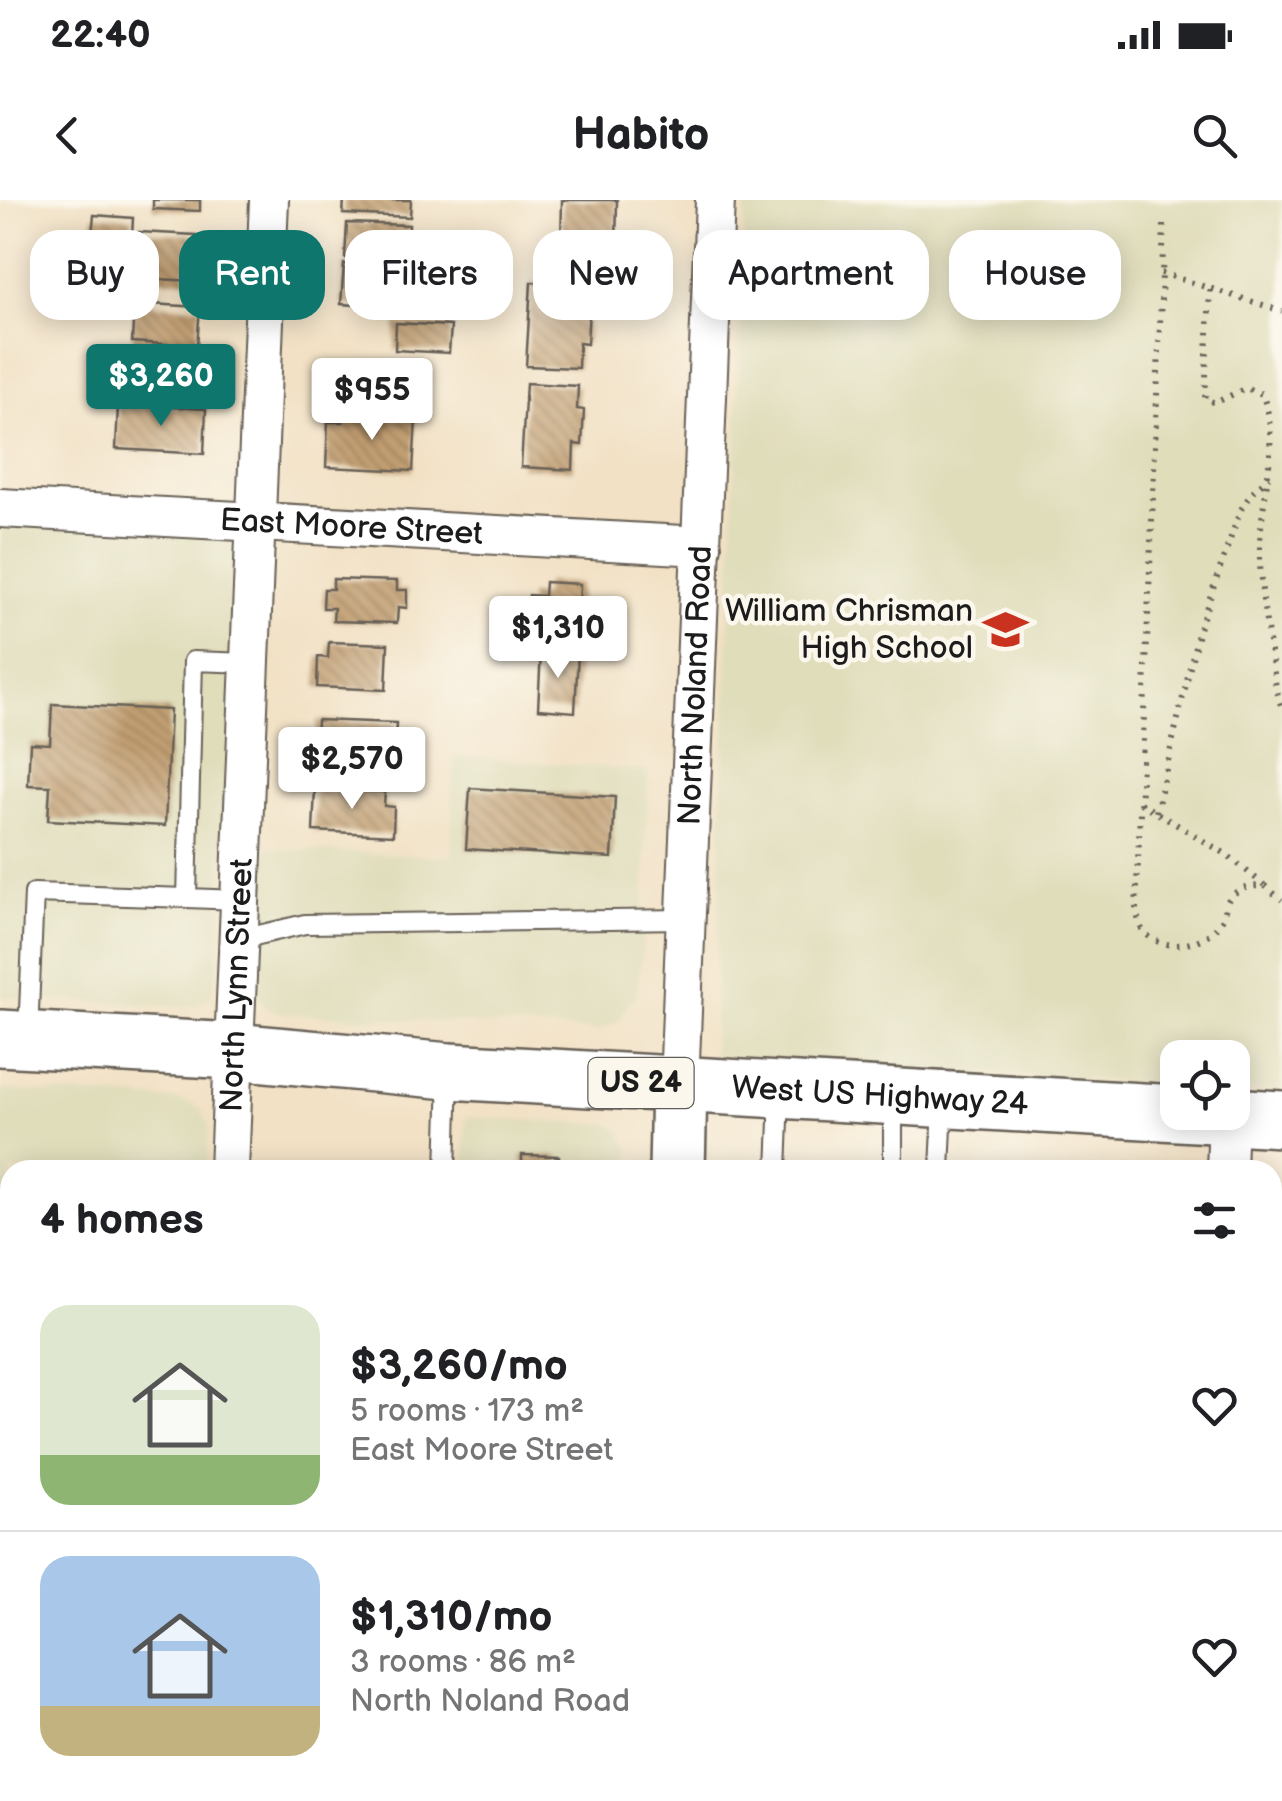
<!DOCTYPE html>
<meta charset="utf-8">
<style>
body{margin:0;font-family:"Balsamiq Sans",sans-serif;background:#f2f2f2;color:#202124;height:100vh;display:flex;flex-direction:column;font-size:38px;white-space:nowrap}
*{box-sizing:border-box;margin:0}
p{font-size:32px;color:#757577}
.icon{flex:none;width:55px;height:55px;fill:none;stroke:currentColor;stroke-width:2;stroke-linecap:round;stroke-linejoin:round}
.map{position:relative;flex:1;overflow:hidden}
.side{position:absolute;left:0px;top:960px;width:1282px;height:642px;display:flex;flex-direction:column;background:#fff;border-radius:30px 30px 0 0;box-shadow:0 5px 25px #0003}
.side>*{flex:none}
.guide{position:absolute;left:30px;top:30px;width:1222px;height:90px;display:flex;gap:20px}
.tools{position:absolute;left:1160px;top:840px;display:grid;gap:20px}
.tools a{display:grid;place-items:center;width:90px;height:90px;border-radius:20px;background:#fff;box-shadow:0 5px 25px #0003;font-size:50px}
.price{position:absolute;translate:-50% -85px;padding:0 22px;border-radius:10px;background:#fff;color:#222;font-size:32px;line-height:65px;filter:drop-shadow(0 2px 5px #0008)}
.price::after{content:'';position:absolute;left:50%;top:60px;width:30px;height:22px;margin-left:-15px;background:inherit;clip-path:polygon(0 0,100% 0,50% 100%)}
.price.active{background:#0f766e;color:#fff}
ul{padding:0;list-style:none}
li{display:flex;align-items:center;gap:30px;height:250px;padding:0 40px}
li+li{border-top:2px solid #e0e0e0}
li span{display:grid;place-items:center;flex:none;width:280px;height:200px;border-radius:30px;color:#555}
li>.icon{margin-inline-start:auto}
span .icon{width:120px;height:120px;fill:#fffc;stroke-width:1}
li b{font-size:42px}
h2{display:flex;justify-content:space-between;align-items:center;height:120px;padding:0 40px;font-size:42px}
.tag{padding:0 35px;border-radius:30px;background:#fff;box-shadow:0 5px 25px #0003;font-size:35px;line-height:90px}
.tag.active{background:#0f766e;color:#fff}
.status{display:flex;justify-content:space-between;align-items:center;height:70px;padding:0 50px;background:#fff;direction:ltr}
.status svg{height:28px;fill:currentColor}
header{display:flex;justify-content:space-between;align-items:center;height:130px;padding:0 40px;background:#fff;font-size:45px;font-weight:600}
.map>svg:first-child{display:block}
.built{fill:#e0ddbb}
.building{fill:url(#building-back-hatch)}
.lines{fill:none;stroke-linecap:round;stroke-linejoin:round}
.lane-casing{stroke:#676157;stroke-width:22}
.street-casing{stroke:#676157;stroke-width:42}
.primary-casing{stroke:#676157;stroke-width:60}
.path{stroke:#676157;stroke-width:6;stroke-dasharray:2.5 8;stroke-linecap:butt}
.lane{stroke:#fff;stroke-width:18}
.street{stroke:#fff;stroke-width:38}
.primary{stroke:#fff;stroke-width:55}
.labels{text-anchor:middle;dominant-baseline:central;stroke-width:9;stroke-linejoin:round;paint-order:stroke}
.shield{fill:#fbf7ec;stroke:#5f5e5a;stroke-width:2.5}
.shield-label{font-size:30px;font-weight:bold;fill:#1c1c1c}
.street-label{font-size:32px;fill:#1c1c1c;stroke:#fbf7ec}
.poi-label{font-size:32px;fill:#1c1c1c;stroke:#fbf7ec;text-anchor:end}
</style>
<div class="status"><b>22:40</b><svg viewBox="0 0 49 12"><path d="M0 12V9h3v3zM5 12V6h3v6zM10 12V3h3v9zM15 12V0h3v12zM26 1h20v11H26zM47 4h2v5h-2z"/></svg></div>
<header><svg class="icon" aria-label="back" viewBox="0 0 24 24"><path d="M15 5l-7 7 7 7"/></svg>Habito<svg class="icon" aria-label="search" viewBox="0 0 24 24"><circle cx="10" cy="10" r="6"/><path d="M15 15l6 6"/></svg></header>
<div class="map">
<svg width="1282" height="1601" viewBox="0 0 1282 1601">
<defs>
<pattern id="building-back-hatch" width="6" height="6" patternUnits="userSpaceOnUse" patternTransform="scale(2.5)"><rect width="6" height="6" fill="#c29f72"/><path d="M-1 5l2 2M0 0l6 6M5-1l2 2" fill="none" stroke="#9d815d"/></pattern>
</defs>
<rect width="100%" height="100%" fill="#fbf7ec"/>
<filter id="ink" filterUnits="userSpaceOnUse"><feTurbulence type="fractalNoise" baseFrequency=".01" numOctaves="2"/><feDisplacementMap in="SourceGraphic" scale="20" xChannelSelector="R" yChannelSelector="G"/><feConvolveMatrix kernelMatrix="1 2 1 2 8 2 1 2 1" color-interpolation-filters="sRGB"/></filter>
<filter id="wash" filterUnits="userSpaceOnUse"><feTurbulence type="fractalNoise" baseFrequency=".0048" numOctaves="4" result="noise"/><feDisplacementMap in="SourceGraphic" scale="40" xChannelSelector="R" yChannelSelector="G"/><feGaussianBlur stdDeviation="2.25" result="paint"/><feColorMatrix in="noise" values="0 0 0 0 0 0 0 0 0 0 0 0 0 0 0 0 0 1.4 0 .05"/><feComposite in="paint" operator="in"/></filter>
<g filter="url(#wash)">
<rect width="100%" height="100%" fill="#f2e1c5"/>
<path class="built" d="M745 0H1282V892L1233 889 1232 858H1178L1177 885 713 857Z
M0 322 217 333 232 344 238 357 218 771 210 797 194 807 0 797Z
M454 556 648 571 643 749 636 795 617 822 597 831 282 813 265 807 258 793 262 648 451 657Z
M0 890 181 900 200 908 209 924 207 970H10V1003L0 1002Z
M466 917 609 924 622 932 630 949 629 970H464Z
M1272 992 1282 993V1568H1272Z"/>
<g id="blocks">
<path class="building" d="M153 0H200V11L153 9Z
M344 0H411L410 17 343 14Z
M562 0H617L616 46 561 44Z
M94 15 133 18 132 37 92 34Z
M347 23 409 25 408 51 393 50V60L345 58Z
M139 32 196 35 195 47 216 49 215 82 137 78Z
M344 64 419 69 417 109 341 104Z
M531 82 583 85 582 108 589 109 587 144 579 143 578 168 526 166Z
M134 103 200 107 197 146 132 142Z
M396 123 451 126 449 153 395 150Z
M526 183 578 186 577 209 584 210 582 245 574 244 573 270 521 267Z
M118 204 206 209 204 254 116 249Z
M343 215 416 219 413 271 326 267 328 222H343Z
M333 379 397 381V390H407V408L398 407 397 423 333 421 334 408H323L324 389H333Z
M545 382 580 384 578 438 528 435 529 395 544 396Z
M329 442 388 444 386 490 317 487 318 457 328 458Z
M541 451 578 453 575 512 538 509Z
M52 504 170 510 165 626 48 620 50 586 28 585 30 543 50 544Z
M317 520 396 523 394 567 326 564V549L316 548Z
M470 588 615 597 612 658 466 649Z
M315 589 385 592 384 606 394 607 393 635 313 631Z
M522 955 559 956V970H522Z
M7 1232 10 1233V1271L5 1270Z
M0 1428H8L7 1466H0Z
M0 1577H10V1592H24V1601H0Z
M94 1592H145V1601H94Z
M194 1592H235V1601H194Z
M337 1592H378L377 1601H336Z
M505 1592H579V1601H504Z"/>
</g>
</g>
<g filter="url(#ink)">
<use href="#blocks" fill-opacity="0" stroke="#676157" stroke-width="2.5"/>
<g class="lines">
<defs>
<path id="lane" d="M239 700 187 698 193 461 249 463
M238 740 305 724 686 719
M28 834 34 693 187 698
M446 970 449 876
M777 970 780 896
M893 970V902
M940 970 943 905
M1282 1214 1273 1400 1282 1401
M1272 1457 1282 1458
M918 1601V1592"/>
<g id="street">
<path id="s1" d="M0 308 702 346"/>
<path id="s2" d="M679 885 715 0"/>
<path id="s3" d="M229 970 269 0"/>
<path d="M1226 970 1228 916"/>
<path d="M0 1520H10"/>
<path d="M1205 1601V1592"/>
</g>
<g id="primary">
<path id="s4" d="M0 838 234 851 449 871 1282 919"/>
<path d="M677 970 679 885"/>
<path d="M650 1601 651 1592"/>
</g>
</defs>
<use href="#lane" class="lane-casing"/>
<use href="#street" class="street-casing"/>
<use href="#primary" class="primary-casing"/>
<path class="path" d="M1164 25 1136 710C1138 717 1139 726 1144 732 1165 754 1204 746 1221 722 1225 715 1225 706 1229 699 1238 687 1251 686 1265 686L1282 700
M1161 73 1282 111
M1210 90 1205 199 1215 203 1246 188 1262 194C1282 241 1260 298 1260 348 1259 394 1270 442 1276 488L1282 509
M1140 603 1226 654 1264 685
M1156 612 1199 429 1240 311 1252 292 1269 277"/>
<use href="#lane" class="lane"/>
<use href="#street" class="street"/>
<use href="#primary" class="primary"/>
</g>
</g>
<defs>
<symbol id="school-bare" viewBox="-9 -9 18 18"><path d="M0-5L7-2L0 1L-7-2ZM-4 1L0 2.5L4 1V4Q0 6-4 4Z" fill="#c8321e" stroke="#fbf7ec" stroke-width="2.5" paint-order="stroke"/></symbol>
</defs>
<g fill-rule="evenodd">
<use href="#school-bare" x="974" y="398" width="63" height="63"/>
</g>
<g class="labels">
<rect class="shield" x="588.5" y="858" width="105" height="50" rx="8"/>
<g class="shield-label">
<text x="641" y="883">US 24</text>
</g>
<g class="street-label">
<text stroke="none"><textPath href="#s1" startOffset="352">East Moore Street</textPath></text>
<text stroke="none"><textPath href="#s2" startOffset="400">North Noland Road</textPath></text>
<text stroke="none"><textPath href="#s3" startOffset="185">North Lynn Street</textPath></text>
<text stroke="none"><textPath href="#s4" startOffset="882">West US Highway 24</textPath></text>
</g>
<g class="poi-label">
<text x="973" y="411">William Chrisman<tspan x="973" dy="37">High School</tspan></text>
</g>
</g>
</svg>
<div class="tools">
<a><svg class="icon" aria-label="locate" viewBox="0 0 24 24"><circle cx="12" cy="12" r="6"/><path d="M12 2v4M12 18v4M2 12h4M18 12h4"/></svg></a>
</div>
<b class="price active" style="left:161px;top:229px">$3,260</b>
<b class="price" style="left:372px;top:243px">$955</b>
<b class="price" style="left:558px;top:481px">$1,310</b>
<b class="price" style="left:352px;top:612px">$2,570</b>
<div class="guide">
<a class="tag">Buy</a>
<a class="tag active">Rent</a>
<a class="tag">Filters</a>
<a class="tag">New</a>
<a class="tag">Apartment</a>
<a class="tag">House</a>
</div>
<section class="side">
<h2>4 homes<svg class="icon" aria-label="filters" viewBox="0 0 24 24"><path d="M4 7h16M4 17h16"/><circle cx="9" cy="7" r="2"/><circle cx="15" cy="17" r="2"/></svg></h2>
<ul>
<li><span style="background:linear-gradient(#dfe7d0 75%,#8fb573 0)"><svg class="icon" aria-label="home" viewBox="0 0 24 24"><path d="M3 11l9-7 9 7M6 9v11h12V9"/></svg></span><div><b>$3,260/mo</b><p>5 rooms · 173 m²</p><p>East Moore Street</p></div><svg class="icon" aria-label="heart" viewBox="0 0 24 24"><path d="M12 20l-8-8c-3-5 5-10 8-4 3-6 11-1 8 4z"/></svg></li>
<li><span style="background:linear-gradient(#a9c7e8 75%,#c2b280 0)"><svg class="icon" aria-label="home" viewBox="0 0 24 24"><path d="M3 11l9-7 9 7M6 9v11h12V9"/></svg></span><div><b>$1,310/mo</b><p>3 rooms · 86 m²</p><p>North Noland Road</p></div><svg class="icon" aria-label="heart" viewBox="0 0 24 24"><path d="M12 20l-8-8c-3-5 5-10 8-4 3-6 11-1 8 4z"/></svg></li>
</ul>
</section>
</div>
